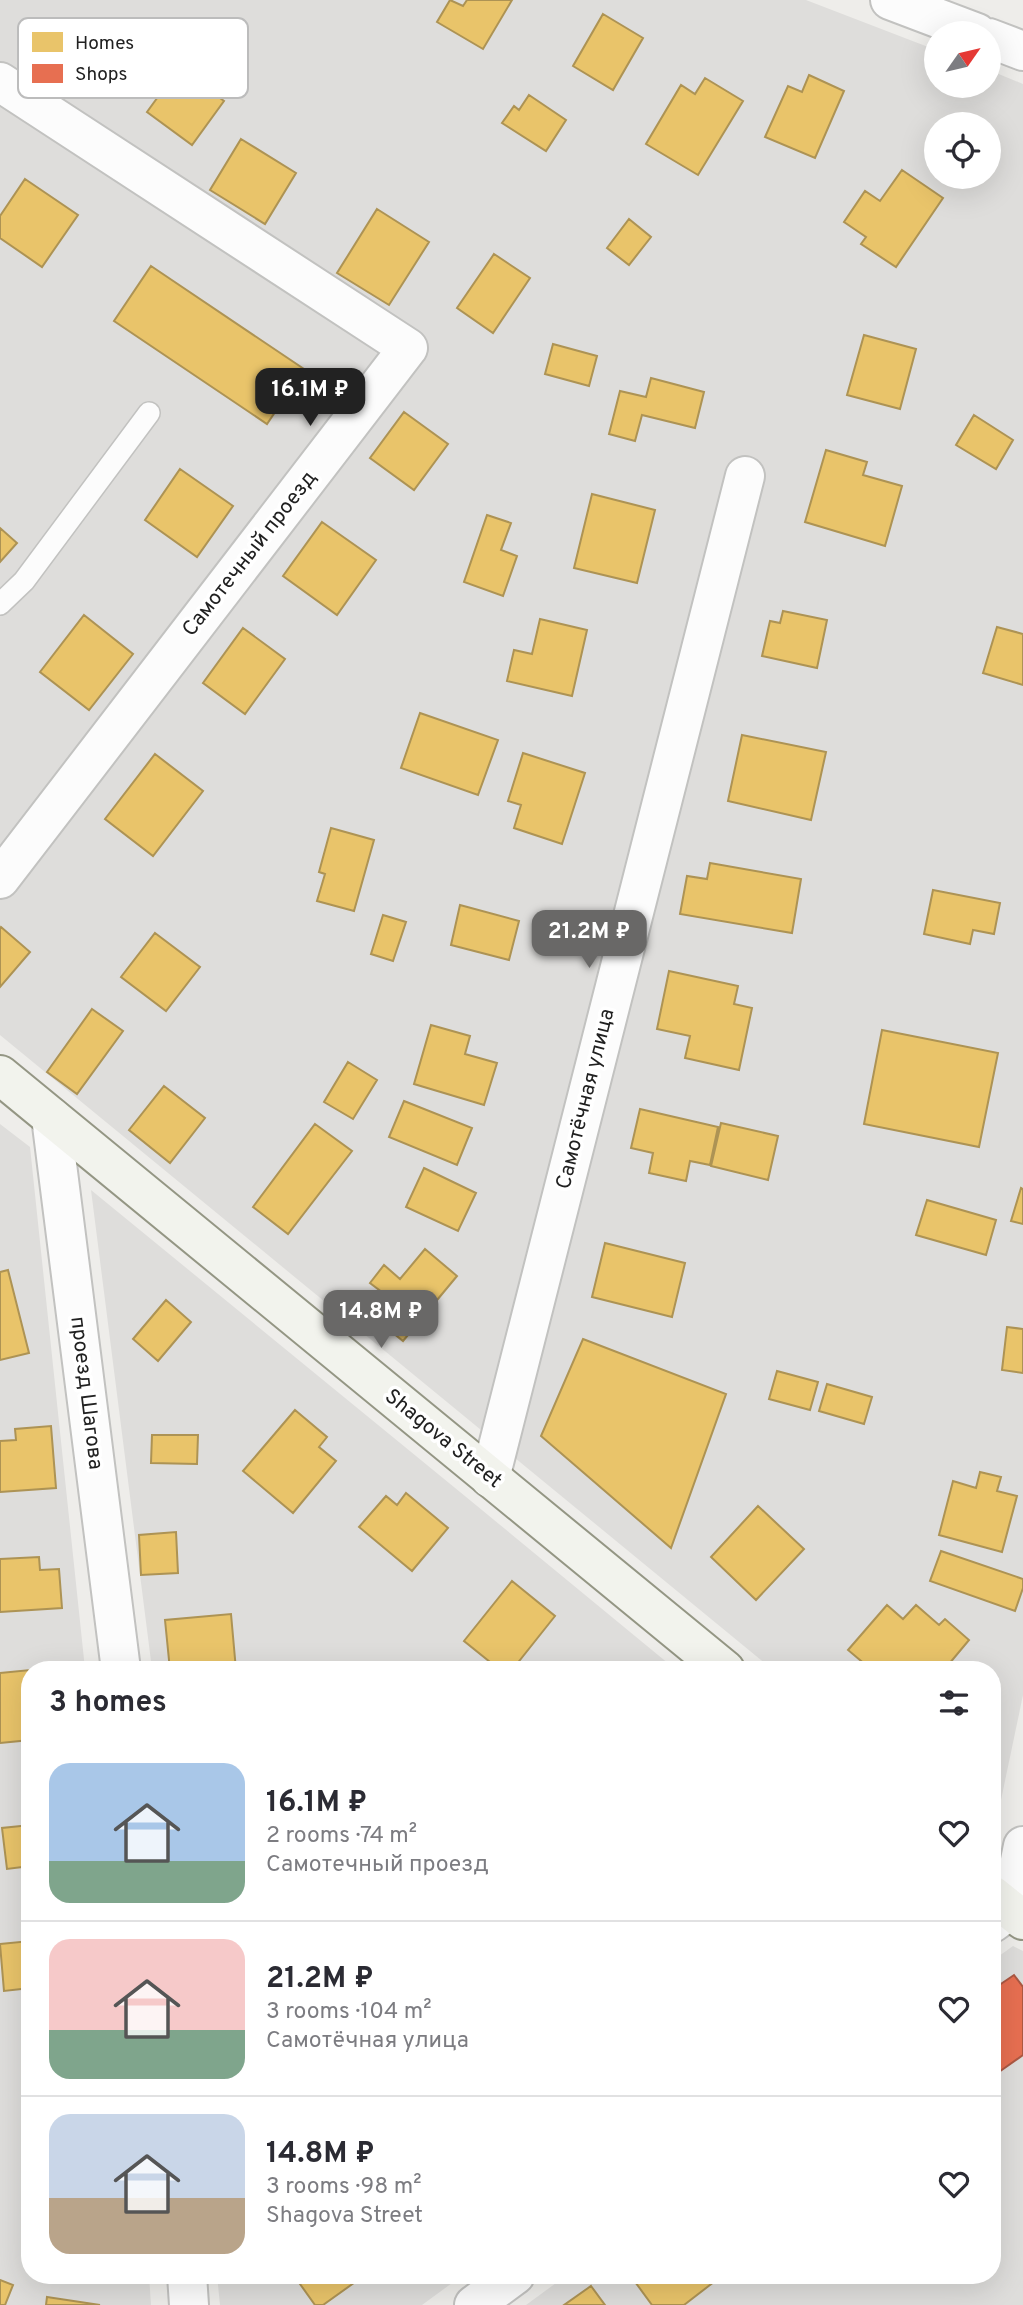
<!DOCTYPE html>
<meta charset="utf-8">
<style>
body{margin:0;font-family:Overpass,sans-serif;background:#f2f2f3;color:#2b2b33;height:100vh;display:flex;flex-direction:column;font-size:26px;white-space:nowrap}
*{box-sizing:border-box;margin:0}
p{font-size:23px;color:#7c7c81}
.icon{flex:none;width:38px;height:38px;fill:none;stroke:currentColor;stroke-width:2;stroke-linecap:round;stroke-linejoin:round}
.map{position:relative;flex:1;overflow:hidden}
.panel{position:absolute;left:21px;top:1661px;width:980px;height:623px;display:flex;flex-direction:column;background:#fff;border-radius:28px;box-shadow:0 7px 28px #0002}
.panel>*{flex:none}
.needle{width:46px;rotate:56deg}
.tools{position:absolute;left:924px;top:21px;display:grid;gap:14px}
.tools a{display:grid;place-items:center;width:77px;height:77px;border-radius:50%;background:#fff;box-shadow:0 7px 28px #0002;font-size:35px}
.price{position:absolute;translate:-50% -60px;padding:0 16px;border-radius:14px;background:#696867;color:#fff;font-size:23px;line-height:46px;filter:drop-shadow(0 2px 4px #0008)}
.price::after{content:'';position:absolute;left:50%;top:42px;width:21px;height:16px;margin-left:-10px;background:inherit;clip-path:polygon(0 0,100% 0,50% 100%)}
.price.active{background:#222;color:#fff}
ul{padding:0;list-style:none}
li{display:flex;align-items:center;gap:21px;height:175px;padding:0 28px}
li+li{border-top:2px solid #e1e1e2}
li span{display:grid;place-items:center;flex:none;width:196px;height:140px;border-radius:21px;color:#555}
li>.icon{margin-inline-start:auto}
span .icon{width:84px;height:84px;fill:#fffc;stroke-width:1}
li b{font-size:30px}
h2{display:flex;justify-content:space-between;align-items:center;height:84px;padding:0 28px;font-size:30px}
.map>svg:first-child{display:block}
.residential{fill:#dedddb;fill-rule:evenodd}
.homes{fill:#e9c46a;stroke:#ad9354;stroke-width:2}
.shops{fill:#e76f51;stroke:#ac5843;stroke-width:2}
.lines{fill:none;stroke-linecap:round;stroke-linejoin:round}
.service-casing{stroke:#c2c2c0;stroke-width:24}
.minor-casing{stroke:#c2c2c0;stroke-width:42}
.secondary-casing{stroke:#949684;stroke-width:42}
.service{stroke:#fcfcfc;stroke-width:21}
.minor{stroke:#fcfcfc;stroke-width:38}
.secondary{stroke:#f2f3ed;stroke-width:38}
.labels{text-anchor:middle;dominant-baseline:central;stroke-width:7;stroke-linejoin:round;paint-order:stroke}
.street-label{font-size:21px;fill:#212121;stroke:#fff}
.key{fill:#fff;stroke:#bcbcbc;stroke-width:2}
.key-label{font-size:19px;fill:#212121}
</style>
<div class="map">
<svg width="1023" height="2305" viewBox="0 0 1023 2305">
<rect width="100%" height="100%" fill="#eeedea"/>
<path class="residential" d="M0 0H806L936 50V86H989V70L1023 84V1695L992 1843V1670L772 1669 0 1035ZM936 124H989V177H936Z
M0 1124 30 1147 85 1669 30 1670V2275H149L151 2305H0Z
M91 1190 471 1501 675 1669H152Z
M1013 1946 1023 1951V2305H526L567 2275H992V1961Z
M217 2275H463L422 2305H220Z"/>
<path class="homes" d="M450 0 463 6 467 0H512L483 49 437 22Z
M603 14 643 38 613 90 573 66Z
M179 68 224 101 192 145 147 112Z
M809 75 844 91 815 158 765 137 788 86 802 92Z
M705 78 743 101 698 175 646 144 681 85 695 94Z
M529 95 566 120 546 151 502 123 514 106 519 110Z
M241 139 296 173 265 224 210 190Z
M902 170 943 198 896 267 861 244 866 237 844 222 865 191 880 201Z
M25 179 78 215 42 267 0 238V216Z
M377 209 429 242 389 305 337 273Z
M629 219 651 237 629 265 607 248Z
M494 254 530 278 493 333 457 308Z
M151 266 304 369 267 424 114 321Z
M864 335 916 349 900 409 847 395Z
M553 344 597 356 589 386 545 374Z
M651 378 704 392 695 428 642 415 635 441 609 434 620 391 646 397Z
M404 412 448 444 414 490 370 458Z
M974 415 1013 440 996 469 956 445Z
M826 450 867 462 863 475 902 486 885 546 805 522Z
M180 469 233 506 197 557 145 520Z
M592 494 655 510 637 583 574 568Z
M487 515 511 523 501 550 517 556 503 596 464 582Z
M322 522 376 560 337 615 283 576Z
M0 528 17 543 0 562Z
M783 611 827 620 817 668 762 656 770 621 780 623Z
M84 615 133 654 89 710 40 672Z
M540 619 587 630 572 696 507 681 514 650 532 654Z
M997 627 1023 634V685L983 673Z
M243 628 285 659 245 714 203 683Z
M420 713 498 740 478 795 401 768Z
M742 735 826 752 811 820 728 801Z
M523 753 585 773 562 844 514 828 521 805 508 801Z
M155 754 203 791 153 856 105 819Z
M331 828 374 840 354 911 317 901 325 874 319 872Z
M710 863 801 879 792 933 680 914 687 876 707 879Z
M933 890 1000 903 994 934 973 930 970 944 924 934Z
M460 905 519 921 509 960 451 945Z
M383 915 406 922 393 961 371 954Z
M1 927 30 952 0 987V929Z
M155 933 200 967 166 1011 121 977Z
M669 971 738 986 734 1004 752 1008 739 1070 685 1058 690 1036 657 1029Z
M92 1009 123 1031 77 1094 47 1072Z
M431 1025 470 1036 465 1054 497 1063 484 1105 414 1084Z
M882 1030 998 1053 979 1147 864 1124Z
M348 1062 377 1080 353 1119 324 1102Z
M164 1086 205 1118 170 1163 129 1130Z
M404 1101 472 1128 457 1165 389 1137Z
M640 1109 718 1127 710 1165 690 1161 686 1181 649 1173 653 1153 631 1148Z
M721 1123 778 1136 768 1180 711 1166Z
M315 1124 352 1151 288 1234 253 1207Z
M424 1168 476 1193 458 1231 406 1207Z
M1021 1188 1023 1189V1224L1011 1221Z
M927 1200 996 1220 986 1255 916 1235Z
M605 1243 685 1263 672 1317 592 1297Z
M425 1249 457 1276 403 1341 371 1315 387 1296 370 1283 384 1265 400 1279Z
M8 1270 29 1353 0 1360V1272Z
M166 1300 191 1322 158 1361 133 1339Z
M1007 1327 1023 1329V1373L1002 1370Z
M583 1339 726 1394 671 1548 541 1436Z
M777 1371 818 1382 810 1410 769 1399Z
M827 1384 872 1397 864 1424 819 1411Z
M295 1410 327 1437 319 1447 336 1461 293 1513 243 1471Z
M51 1426 56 1488 0 1492V1441L16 1440 15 1429Z
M152 1435H198L197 1464 151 1463Z
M980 1472 1001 1477 997 1491 1017 1496 1002 1552 939 1535 953 1481 976 1488Z
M406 1493 448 1528 412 1571 359 1527 386 1496 397 1505Z
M758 1506 804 1549 756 1600 711 1557Z
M176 1532 178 1573 141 1575 139 1535Z
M941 1551 1023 1579V1588L1015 1611 930 1581Z
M39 1557 40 1570 59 1569 62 1608 0 1612V1559Z
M512 1581 555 1616 512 1670H500L464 1641Z
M887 1605 903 1619 916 1605 939 1625 945 1619 969 1640 944 1670H864L867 1666 848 1650Z
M231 1614 236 1670H170L165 1620Z
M30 1670V1740L0 1743V1673Z
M30 1825V1866L7 1869 2 1828Z
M30 1941V1988L4 1991 0 1944Z
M70 2275H133V2278L71 2283Z
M298 2275H365L323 2305H315L295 2277Z
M630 2275H717L719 2278 684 2305H652Z
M0 2280 13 2285 5 2305H0Z
M591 2286 605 2305H564Z
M47 2297 100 2305H46Z"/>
<path class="shops" d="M1014 1975 1023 1987V2055L999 2072 992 2063V1990Z"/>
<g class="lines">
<defs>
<path id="service" d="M0 604 24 581 149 413"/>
<path id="minor" d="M890 0 977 33
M989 38 1023 51
M0 82 408 348 0 879
M51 1117 121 1670
M490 1478 745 476
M992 1923 1010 1910 1023 1846
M187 2275 189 2305
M474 2305 515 2275"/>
<path id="secondary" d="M0 1075 725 1670
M992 1895 1023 1920"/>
</defs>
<use href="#service" class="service-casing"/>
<use href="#minor" class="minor-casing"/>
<use href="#secondary" class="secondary-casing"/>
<use href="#service" class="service"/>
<use href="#minor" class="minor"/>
<use href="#secondary" class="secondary"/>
</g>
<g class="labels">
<g class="street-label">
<text transform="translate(250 554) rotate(-52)">Самотечный проезд</text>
<text transform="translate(586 1099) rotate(-76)">Самотёчная улица</text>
<text transform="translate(86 1393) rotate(83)">проезд Шагова</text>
<text transform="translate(443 1439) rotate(39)">Shagova Street</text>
</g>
</g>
<rect x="18" y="18" width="230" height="80" rx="10" class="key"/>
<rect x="32" y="32" width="31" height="20" fill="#e9c46a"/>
<rect x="32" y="64" width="31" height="19" fill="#e76f51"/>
<g class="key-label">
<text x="75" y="49">Homes</text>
<text x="75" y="80">Shops</text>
</g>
</svg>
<div class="tools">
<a><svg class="needle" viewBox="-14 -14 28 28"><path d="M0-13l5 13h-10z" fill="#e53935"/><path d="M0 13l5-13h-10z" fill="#7c7c81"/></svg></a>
<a><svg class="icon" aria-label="locate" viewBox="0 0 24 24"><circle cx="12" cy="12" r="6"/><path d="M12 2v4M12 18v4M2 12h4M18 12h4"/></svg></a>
</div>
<b class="price active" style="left:310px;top:428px">16.1M ₽</b>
<b class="price" style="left:589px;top:970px">21.2M ₽</b>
<b class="price" style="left:381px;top:1350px">14.8M ₽</b>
<section class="panel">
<h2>3 homes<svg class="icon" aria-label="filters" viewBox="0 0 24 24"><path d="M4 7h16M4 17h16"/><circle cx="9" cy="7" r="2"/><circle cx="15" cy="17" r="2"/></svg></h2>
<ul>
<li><span style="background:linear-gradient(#a9c7e8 70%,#7fa58c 0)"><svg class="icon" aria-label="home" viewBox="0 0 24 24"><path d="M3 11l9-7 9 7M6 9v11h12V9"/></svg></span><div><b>16.1M ₽</b><p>2 rooms · 74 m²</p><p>Самотечный проезд</p></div><svg class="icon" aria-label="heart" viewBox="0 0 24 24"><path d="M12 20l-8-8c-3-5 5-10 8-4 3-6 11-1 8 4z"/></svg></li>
<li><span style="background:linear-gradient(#f6c9c9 65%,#7fa58c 0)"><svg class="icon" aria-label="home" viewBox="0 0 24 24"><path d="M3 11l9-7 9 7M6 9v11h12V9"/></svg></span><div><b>21.2M ₽</b><p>3 rooms · 104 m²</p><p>Самотёчная улица</p></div><svg class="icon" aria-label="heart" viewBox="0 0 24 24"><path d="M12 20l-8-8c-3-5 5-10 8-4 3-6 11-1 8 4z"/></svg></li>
<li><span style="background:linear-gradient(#c9d6e8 60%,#b9a48a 0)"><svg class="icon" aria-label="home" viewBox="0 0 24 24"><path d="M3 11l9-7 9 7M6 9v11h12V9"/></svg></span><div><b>14.8M ₽</b><p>3 rooms · 98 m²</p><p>Shagova Street</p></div><svg class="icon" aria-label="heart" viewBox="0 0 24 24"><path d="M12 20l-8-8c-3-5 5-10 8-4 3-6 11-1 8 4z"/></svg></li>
</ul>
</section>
</div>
